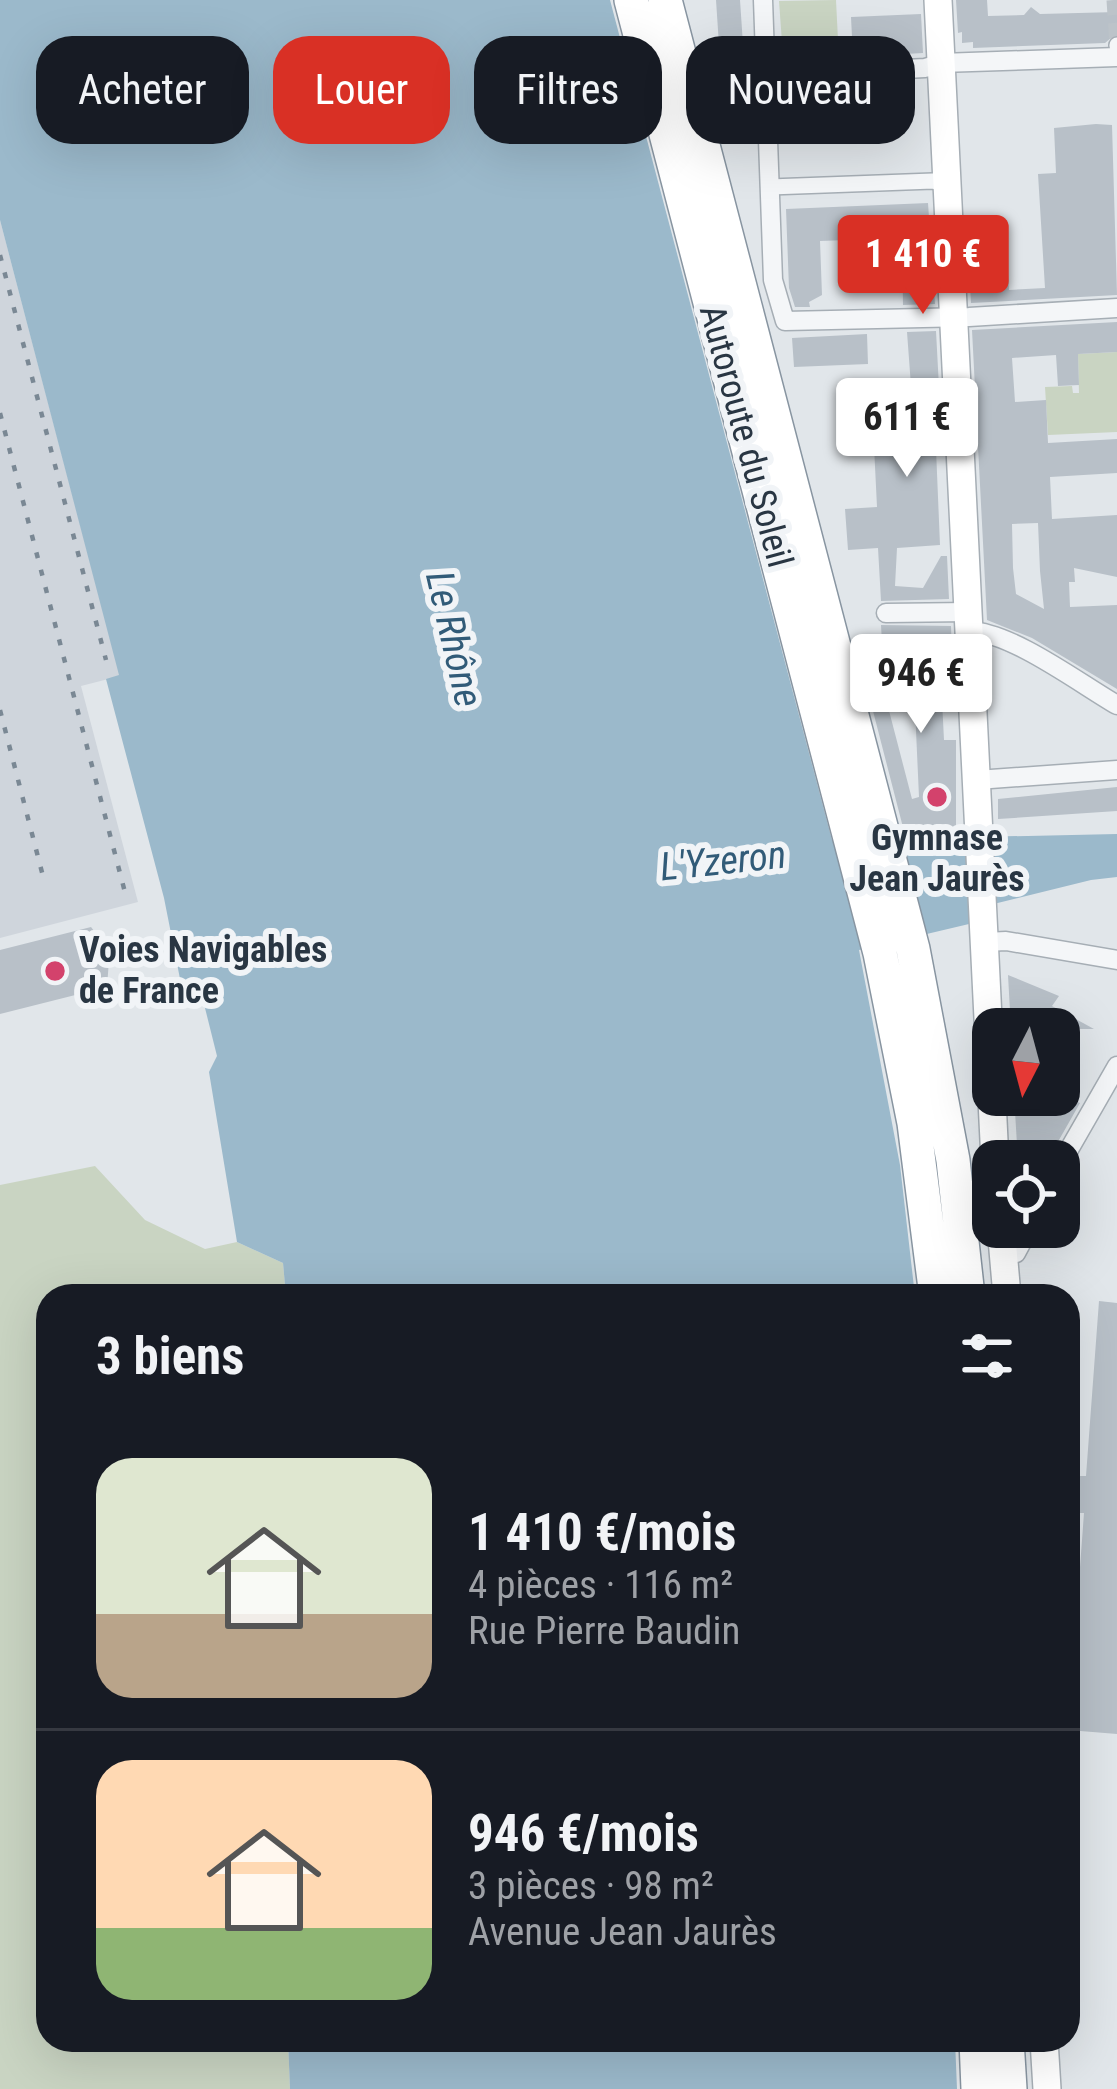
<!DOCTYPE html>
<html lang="fr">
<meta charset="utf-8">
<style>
body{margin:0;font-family:"Roboto Condensed",sans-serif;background:#242831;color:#f1f3f6;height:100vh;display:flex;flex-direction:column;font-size:45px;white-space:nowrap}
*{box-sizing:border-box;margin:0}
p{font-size:39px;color:#9ea1a6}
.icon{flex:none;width:66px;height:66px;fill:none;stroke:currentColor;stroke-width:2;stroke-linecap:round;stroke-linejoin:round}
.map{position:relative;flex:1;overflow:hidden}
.side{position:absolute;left:36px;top:1284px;width:1044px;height:768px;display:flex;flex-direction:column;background:#171b24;border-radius:36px;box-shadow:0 12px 48px #0002}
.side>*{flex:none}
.guide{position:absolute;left:36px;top:36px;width:1047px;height:108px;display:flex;gap:24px}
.needle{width:78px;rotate:186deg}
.tools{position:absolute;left:972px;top:1008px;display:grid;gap:24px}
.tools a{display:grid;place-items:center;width:108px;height:108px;border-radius:24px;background:#171b24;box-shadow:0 12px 48px #0002;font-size:60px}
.price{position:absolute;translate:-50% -102px;padding:0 27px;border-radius:12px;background:#fff;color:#222;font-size:39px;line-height:78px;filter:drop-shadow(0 3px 6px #0008)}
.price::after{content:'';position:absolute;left:50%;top:72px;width:36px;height:27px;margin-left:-18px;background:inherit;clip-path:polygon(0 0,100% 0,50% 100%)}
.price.active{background:#d93025;color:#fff}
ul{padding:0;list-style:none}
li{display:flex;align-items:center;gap:36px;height:300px;padding:0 60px}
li+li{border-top:3px solid #363941}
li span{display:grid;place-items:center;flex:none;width:336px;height:240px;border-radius:36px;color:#555}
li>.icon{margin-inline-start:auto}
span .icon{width:144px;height:144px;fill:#fffc;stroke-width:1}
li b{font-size:51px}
h2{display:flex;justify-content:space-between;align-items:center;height:144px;padding:0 60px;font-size:51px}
.pill{padding:0 42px;border-radius:36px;background:#171b24;box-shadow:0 12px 48px #0002;font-size:42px;line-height:108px}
.pill.active{background:#d93025;color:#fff}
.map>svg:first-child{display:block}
.built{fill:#cfd5dc}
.green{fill:#c9d4c2}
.water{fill:#9bb9cb}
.building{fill:#b8c0c8;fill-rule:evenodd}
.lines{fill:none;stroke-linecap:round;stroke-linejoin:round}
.pedestrian-tunnel{stroke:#bcc3c9;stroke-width:15;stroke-dasharray:15 8;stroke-linecap:butt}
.pedestrian-casing{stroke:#a6aeb5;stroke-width:18}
.minor-casing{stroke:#a6aeb5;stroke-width:21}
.secondary-casing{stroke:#a6aeb5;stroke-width:30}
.trunk-casing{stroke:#8895a1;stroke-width:36}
.pedestrian{stroke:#f4f6f8;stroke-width:15}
.minor{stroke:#f4f6f8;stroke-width:18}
.secondary{stroke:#fff;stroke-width:27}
.trunk{stroke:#fff;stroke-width:33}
.rail{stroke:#7a8894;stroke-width:4.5;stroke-dasharray:6 12;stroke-linecap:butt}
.poi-dot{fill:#d3426c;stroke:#f1f4f7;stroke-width:4.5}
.labels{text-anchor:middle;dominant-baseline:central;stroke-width:12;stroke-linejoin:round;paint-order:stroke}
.street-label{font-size:36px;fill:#293643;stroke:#f1f4f7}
.poi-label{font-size:36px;font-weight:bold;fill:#293643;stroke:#f1f4f7}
.water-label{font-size:39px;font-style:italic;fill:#315b78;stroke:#f1f4f7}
</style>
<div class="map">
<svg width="1117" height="2089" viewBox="0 0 1117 2089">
<rect width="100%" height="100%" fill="#e1e6ea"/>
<path class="built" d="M0 220 120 676 81 686 138 902 0 938Z"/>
<path class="green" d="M836 0 838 40 817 42 814 54 783 56 779 1Z
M1117 352V432L1048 435 1045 387 1072 386 1073 393H1079L1078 354Z
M95 1166 145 1220 205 1249 237 1242 283 1263 286 1296H48V2040H288L290 2089H0V1185Z"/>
<path class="water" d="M0 0H610L832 840 1117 834V877L1091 880 969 910V924L859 950 900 1165 915 1296H286L283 1263 237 1242 209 1072 217 1056 202 996 184 999 164 898 106 679 119 675 0 220Z
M288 2040H955L957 2089H290Z"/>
<path class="building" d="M716 0H740L745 74 721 75Z
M956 0H987L988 16 1024 15 1031 7 1040 14 1117 12V33L1105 43 973 48V42L962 43V32L958 33Z
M921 14 923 53 853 57 851 17Z
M1096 124 1112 125 1117 295 971 303 968 245 1006 244 1009 290 1045 288 1038 174 1056 173 1054 128Z
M928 203 935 304 903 305 902 238 820 241 822 295 809 302 810 307H795L789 288 786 209Z
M1117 322V352L1078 354 1079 385 1058 386 1056 355 1012 358 1015 402 1046 400 1048 443 1117 439V473L1050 477 1052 519 1117 515V577L1074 568 1075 582H1069L1070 607 1117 605V689L1032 638 987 620 972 330ZM1038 523 1040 571 1044 609 1016 594 1013 568 1012 524Z
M936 331 941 425H935L940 545 897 548 895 586 923 588 941 556H947L949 599 881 601 878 548 848 550 845 509 877 507 874 446 898 445 895 403H881L880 388 911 386 907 332Z
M867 334 868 364 794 367 792 338Z
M881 625 951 626 952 660 940 661 944 740H956V836L906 839 865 680 880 676 912 799 919 797 912 642 882 643Z
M1117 787V811L998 819V799Z
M91 927 105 945 109 960 107 987 0 1014V950Z
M1008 975 1059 996 1052 1006 1094 1029H1011Z
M1014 1095H1060L1080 1103 1047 1161H1018Z
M1099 1301 1117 1303V1734L1068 1730 1084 1513H1076L1079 1476H1086Z"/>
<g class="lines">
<path class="pedestrian-tunnel" d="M1114 0 1117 45"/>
<defs>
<path id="pedestrian" d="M1117 45V46
M770 187 933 181 947 185"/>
<path id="minor" d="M763 0 773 280 785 321 969 317 1117 308
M766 76 925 68 941 63 1117 57
M886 613 969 612
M970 631C1013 633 1079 683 1117 705
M977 780 1117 770
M986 942 1006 941 1117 960
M1059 1167 1117 1066
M1004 1254 1016 1253 1030 1227"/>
<path id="secondary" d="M938 0 995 1161
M1001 1227 1007 1296
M1044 2040 1047 2089"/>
<path id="trunk" d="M631 0 880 953 914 1123 936 1296
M665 0 913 949 953 1160 968 1296
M976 2040 978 2089
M1007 2040 1010 2089"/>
</defs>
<use href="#pedestrian" class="pedestrian-casing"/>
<use href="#minor" class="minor-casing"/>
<use href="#secondary" class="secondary-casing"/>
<use href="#trunk" class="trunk-casing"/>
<use href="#pedestrian" class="pedestrian"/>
<use href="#minor" class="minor"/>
<use href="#secondary" class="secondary"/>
<use href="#trunk" class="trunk"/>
<path class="rail" d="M0 255 106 660
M0 413 127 900
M0 710 45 884"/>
</g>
<g class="poi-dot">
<circle cx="937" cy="797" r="12"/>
<circle cx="55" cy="971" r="12"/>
</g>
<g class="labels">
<g class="street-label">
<text transform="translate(746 436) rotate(75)">Autoroute du Soleil</text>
</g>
<g class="poi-label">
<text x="937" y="838">Gymnase<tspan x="937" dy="41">Jean Jaurès</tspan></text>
<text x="79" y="950" text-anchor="start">Voies Navigables<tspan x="79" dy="41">de France</tspan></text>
</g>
<g class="water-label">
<text transform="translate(454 639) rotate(77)">Le Rhône</text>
<text transform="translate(723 861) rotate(-6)">L'Yzeron</text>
</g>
</g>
</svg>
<div class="tools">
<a><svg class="needle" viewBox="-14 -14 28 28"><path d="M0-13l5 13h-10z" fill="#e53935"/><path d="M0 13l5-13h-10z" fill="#9ea1a6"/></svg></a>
<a><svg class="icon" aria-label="locate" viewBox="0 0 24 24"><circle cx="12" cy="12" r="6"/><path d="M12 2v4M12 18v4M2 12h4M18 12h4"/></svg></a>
</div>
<b class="price active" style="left:923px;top:317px">1 410 €</b>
<b class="price" style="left:907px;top:480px">611 €</b>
<b class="price" style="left:921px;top:736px">946 €</b>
<div class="guide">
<a class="pill">Acheter</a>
<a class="pill active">Louer</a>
<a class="pill">Filtres</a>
<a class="pill">Nouveau</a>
</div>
<section class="side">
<h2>3 biens<svg class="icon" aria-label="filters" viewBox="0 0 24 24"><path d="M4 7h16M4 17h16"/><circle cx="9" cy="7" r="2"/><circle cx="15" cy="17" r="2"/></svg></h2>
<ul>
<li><span style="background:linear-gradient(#dfe7d0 65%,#b9a48a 0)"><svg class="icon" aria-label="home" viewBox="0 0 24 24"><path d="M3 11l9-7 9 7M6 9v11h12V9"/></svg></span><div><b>1 410 €/mois</b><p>4 pièces · 116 m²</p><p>Rue Pierre Baudin</p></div></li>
<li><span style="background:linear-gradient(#ffd9b3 70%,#8fb573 0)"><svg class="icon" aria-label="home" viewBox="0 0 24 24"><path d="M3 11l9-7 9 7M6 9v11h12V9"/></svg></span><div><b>946 €/mois</b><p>3 pièces · 98 m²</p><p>Avenue Jean Jaurès</p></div></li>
</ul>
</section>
</div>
